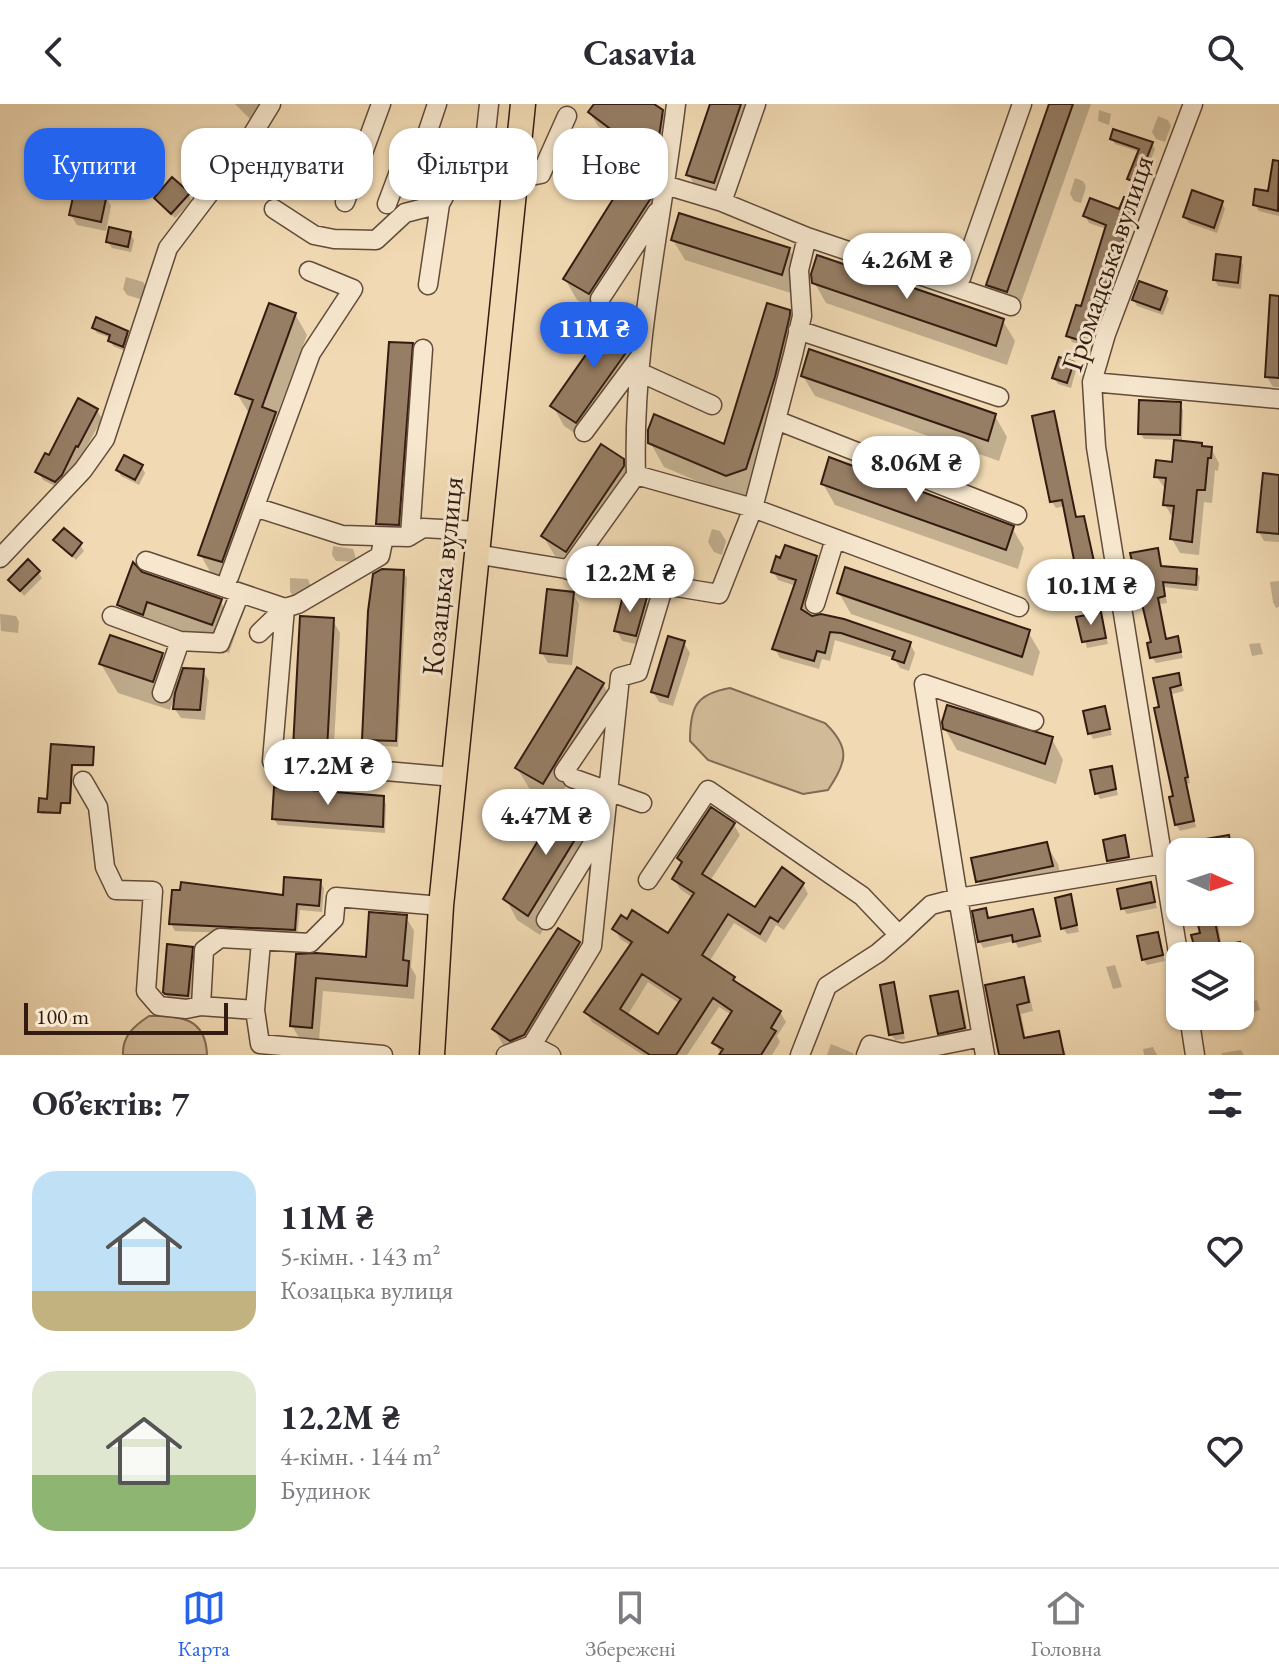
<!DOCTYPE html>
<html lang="uk">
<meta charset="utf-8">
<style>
body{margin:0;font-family:"EB Garamond",serif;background:#f2f2f3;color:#2b2b33;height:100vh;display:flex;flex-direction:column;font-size:30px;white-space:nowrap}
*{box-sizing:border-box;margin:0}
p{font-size:26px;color:#7c7c81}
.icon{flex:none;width:44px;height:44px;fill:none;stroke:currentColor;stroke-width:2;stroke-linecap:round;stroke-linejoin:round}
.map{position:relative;height:951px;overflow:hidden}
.panel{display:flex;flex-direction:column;background:#fff;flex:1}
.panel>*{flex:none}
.hud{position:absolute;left:24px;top:24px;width:800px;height:72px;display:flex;gap:16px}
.needle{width:52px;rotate:93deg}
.controls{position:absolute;left:1166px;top:734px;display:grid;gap:16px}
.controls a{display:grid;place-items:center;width:88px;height:88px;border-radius:16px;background:#fff;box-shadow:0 2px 6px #0004;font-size:40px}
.scale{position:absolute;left:24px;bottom:20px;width:204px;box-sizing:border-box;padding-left:8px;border:4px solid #331b11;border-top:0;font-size:22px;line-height:28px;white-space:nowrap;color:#331b11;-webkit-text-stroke:6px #f6e7ce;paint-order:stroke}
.price{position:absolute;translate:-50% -68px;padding:0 18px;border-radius:28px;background:#fff;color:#222;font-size:26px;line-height:52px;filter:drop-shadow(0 2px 4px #0008)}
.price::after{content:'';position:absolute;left:50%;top:48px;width:24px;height:18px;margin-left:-12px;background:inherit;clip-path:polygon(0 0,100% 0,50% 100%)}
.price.current{background:#2563eb;color:#fff}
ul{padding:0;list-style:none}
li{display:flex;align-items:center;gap:24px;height:200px;padding:0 32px}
li span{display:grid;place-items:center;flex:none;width:224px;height:160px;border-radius:24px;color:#555}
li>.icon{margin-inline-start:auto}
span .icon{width:96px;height:96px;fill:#fffc;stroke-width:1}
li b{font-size:34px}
h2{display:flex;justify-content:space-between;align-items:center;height:96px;padding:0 32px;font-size:34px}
.tag{padding:0 28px;border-radius:24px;background:#fff;box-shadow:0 2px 6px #0004;font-size:28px;line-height:72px}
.tag.current{background:#2563eb;color:#fff}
header{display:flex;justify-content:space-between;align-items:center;height:104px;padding:0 32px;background:#fff;font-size:36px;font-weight:700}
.tabs{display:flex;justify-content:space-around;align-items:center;height:112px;border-top:2px solid #e1e1e2;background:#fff;font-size:22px;color:#7c7c81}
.tabs a{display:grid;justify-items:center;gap:4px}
.tabs .current{color:#2563eb}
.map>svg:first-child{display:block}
.green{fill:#d1ba97;stroke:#826a54;stroke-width:2}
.shadow{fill:#0003;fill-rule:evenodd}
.building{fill:#967e65;stroke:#331b11;stroke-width:2;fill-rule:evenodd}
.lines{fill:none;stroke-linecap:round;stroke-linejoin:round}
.minor-casing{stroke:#624b3a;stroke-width:21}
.major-casing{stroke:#331b11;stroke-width:27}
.minor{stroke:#f6e7ce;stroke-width:18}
.major{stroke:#f1dab3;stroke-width:24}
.labels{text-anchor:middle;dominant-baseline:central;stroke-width:6;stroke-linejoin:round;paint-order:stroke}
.street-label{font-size:30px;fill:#331b11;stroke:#f6e7ce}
</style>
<header><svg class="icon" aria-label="back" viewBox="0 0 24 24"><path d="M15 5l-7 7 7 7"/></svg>Casavia<svg class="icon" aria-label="search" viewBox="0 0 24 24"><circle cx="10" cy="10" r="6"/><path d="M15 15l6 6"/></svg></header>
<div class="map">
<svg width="1279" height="951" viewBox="0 0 1279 951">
<rect width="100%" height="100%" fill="#f1dab3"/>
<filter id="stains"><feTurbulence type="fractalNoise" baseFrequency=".0025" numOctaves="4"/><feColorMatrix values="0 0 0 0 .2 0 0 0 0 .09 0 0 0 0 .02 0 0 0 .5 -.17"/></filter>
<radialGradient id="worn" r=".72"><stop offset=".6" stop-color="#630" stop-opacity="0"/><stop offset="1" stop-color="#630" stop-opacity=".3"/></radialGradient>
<path class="green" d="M730 584 825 619C851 644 847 658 828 686L803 690 708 656 690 637C690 604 695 590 730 584Z
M149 912C180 911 206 914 207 951H123C122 932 134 922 149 912Z"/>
<path class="shadow" d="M235 0H263L250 15Z
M597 0H648L662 7 670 21 666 48 655 64 598 22 590 9Z
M713 0H759L726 99 700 92 689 71Z
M1051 0H1091L1018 207 1000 201 988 181Z
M1099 6 1111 10 1109 21 1098 17Z
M1158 12 1168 16 1171 22 1165 38 1156 35 1152 28Z
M1112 35 1152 40 1155 45 1140 83 1132 80 1129 75 1140 48 1115 40Z
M1274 60 1279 61V112L1259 107 1255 101 1270 89Z
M1075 74 1083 77 1086 83 1081 99 1074 97 1070 90Z
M188 91 192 97 175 114 156 94Z
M105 92 111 102 106 127 77 121 71 111Z
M650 92 661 115 601 210 577 196 565 175Z
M1135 99 1139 105 1103 204 1098 202 1086 242 1072 238 1069 232 1082 205 1106 125 1089 119 1085 112 1120 107Z
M1222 99 1225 105 1217 129 1189 119 1185 113Z
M130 130 134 136 131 148 112 144 108 138Z
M673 136 789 145 801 166 794 190 685 156Z
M1240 155 1243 161 1241 185 1218 182 1215 176Z
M126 173 143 178 147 184 143 196 127 191 123 185Z
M814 178 1003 217 1015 237 1007 261 826 199Z
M1165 188 1169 195 1163 211 1137 202 1134 196Z
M1279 207V283H1273L1267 273Z
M788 208 803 233 760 390 741 396 664 363 650 338 725 343Z
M295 210 307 231 276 313 286 331 233 478 212 471 200 450 250 311 237 290Z
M94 224 127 228 130 234 125 247 113 242 111 234 97 229Z
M630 226 642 247 640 265 588 338 564 322 553 302Z
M411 241 415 248 401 426H382L378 420Z
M1073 259 1076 266 1071 284 1058 280 1054 274Z
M803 272 995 312 1007 333 999 357 815 292Z
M1179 300 1183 306 1182 339 1211 345 1219 359 1218 367 1215 366 1212 399 1204 398 1199 451 1180 449 1172 435 1173 414 1165 401 1166 386 1156 372 1174 360 1176 336 1144 335 1140 329Z
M97 306 102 315 66 380 61 385 43 376 38 367Z
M1053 310 1057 316 1077 415 1083 414 1086 420 1097 469 1082 472 1078 466 1065 402 1056 404 1052 398 1035 314Z
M622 356 635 377 578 467 555 452 543 432Z
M142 363 145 369 139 381 121 372 118 366Z
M1279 373V438L1264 437 1259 428Z
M823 380 1012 424 1024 444 1018 465 835 401Z
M712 425 720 427 726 437 722 451 714 448 708 438Z
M56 436 80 441 84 447 76 456Z
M333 442 353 445 357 458 336 457 332 451Z
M1157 446 1163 464 1196 467 1200 473 1198 487 1164 483 1167 499 1160 500 1167 537 1177 535 1183 554 1156 559 1152 553Z
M816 454 821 463 807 511 910 540 915 549 909 567 900 564 894 554 835 536 830 557 822 555 819 565 780 554 775 545 796 482 778 476 773 467Z
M38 468 42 474 24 492 11 476Z
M403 468 407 474 398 643 368 641 364 635Z
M141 470 220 497 237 526 229 549 164 527 136 530 119 501Z
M290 474 308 475 312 486 293 493 290 487Z
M1279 477V503L1276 504 1273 498 1270 478Z
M839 489 1028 528 1040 548 1033 572 851 510Z
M573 490 579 500 572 561 548 559 542 549Z
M645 495 651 505 641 541 622 537 617 527Z
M0 510 16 512 19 518 18 529 1 527Z
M1100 511 1108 540 1087 544 1079 515Z
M332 515 340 529 333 659 303 657 295 644Z
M684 539 690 549 673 602 659 598 653 588Z
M1260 539 1263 550 1252 552 1249 540Z
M162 550 180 581 203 567 209 577 205 616 181 614 175 605V591L170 606 118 589 101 560Z
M1178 571 1184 587 1172 590 1190 679 1187 680 1196 723 1180 727 1176 720 1175 693 1155 576Z
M603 580 614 601 555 700 529 684 517 664Z
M1104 604 1112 631 1093 635 1090 629Z
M945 625 1052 635 1063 656 1056 680 957 646Z
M53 643 93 645V663L73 662 70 701 62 700 61 710H41L40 708 49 697Z
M1111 664 1118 691 1100 695 1097 689Z
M382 694 386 700 385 729 278 721 274 715Z
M712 706 734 721 740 731 710 777 755 806 803 780 808 790 784 826 776 821 766 839 734 819 709 858 734 874 739 882 780 908 786 918 777 932 780 938 772 951H722L714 939 732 911 719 903 687 951H643L592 918 586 908 632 842 620 835 615 825 669 832 693 794 680 785 674 775 683 761 679 754ZM648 878 680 900 659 933 627 912Z
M589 712 601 733 540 831 517 816 506 795Z
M1228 733 1233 748H1192Z
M1124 734 1131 759 1113 763 1109 756Z
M1046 740 1058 760 1063 782 989 797 978 777Z
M320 778 324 784 322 808 300 806 297 832 175 827 171 820 285 793Z
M1150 780 1157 804 1127 810 1123 804Z
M1070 793 1079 828 1067 830 1063 824Z
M985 807 989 816 1032 807 1042 838 1018 844 1015 837 983 844 980 838Z
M1196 808H1216L1222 843 1238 840 1247 869 1240 870V852H1205L1200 848 1196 841 1202 830Z
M406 813 414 827 411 863 416 872 414 895 323 887 319 937 300 935 292 922 298 852 367 855Z
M1157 830 1165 857 1147 861 1143 855Z
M579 840 591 860 535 951H514L506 946 494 925Z
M191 845 195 851 190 898 168 894 165 888Z
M1115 861 1122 883 1113 885 1106 863Z
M1023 875 1028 884 1033 907 1021 910 1026 936 1058 929 1066 951H1001Z
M893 880 896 886 905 935 895 936 891 930Z
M957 889 962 899 969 934 945 939 940 929Z
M1257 896 1260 906 1246 911 1243 900Z
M1213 912H1232L1234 918 1218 921Z
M831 940 853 949 854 951H827Z
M1153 943 1157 951H1144L1143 945Z
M1241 946 1244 951H1222V949Z"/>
<path class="building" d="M594 0H654L663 6 659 33 646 52 588 8Z
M710 0H741L714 79 686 71Z
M1049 0H1073L1007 188 986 181Z
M1113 25 1153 38 1137 79 1127 75 1139 45 1110 35Z
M1273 56 1279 57 1278 107 1253 101 1255 85 1268 87Z
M172 73 190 89 171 110 154 94Z
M625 76 651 91V94L589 190 563 175Z
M75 84 107 90 101 118 69 111Z
M1192 86 1223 97 1214 124 1183 113Z
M1124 93 1137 97 1100 198 1095 197 1082 237 1066 232 1076 201 1081 202 1106 121 1083 112 1090 94 1119 105Z
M679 109 790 144 782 171 671 136Z
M109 123 131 128 128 143 106 138Z
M1216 150 1241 153 1238 179 1213 176Z
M817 151 1004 215 996 242 812 179 811 170Z
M1139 177 1167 187 1160 206 1132 196Z
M1270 191 1279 192V274L1265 273Z
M269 199 296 209 262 303 276 308 222 458 198 451 253 296 235 290Z
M767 199 790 206V211L775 273 746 365 726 372 648 339V326L654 310 724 340Z
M613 212 632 225 630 243 576 319 550 302Z
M96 213 128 227 123 243 108 237 110 231 92 224Z
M389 238 413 239 399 421 376 420Z
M809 245 996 310 988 337 801 272Z
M1059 253 1074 258 1067 279 1052 274Z
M78 294 98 305 78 343 76 342 62 371 55 378 35 368 45 349 49 351Z
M1139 296 1181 298 1180 331 1138 330Z
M1054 307 1076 413 1084 412 1095 462 1076 466 1062 396 1050 398 1032 312Z
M1174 336 1202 339V342L1212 343 1211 354H1208L1205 386H1197L1192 438 1170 435 1174 402 1163 401 1166 374 1154 373 1156 356 1172 358Z
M601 340 624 355V362L566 448 541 432Z
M124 351 143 361 135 376 116 366Z
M829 353 1014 422 1006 446 821 380Z
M1263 369 1279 371V430L1257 428Z
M64 424 82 439 72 452 53 436Z
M785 441 817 452 801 505 812 512 821 510 844 515 911 538 904 559 892 555 895 547 841 529 830 528 825 549 817 547 814 557 772 545 796 476 771 468 776 452 780 454Z
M1158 444 1161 462 1197 465 1196 481 1163 478 1165 492 1158 494 1166 535 1178 532 1181 548 1150 554 1147 539 1151 538 1130 449Z
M28 455 40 467 20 487 8 476Z
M133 458 142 468 222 495 212 521 147 498 143 511 117 501Z
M845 463 1030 526 1022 553 837 489Z
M382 465 404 466 396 637 362 636 368 507 373 470Z
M547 485 574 488 567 552 540 549Z
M624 488 647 493 636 532 614 527Z
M1101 508 1106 534 1082 538 1076 513Z
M300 512 334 514 327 646 293 644Z
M110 531 163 549 153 578 99 560Z
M668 532 685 537 668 593 651 588Z
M577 563 604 579 543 680 515 664Z
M183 564 204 565 200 606 173 605 175 589Z
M1179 569 1181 581 1170 584 1188 673 1185 674 1194 717 1175 721 1169 693 1173 692 1154 604 1159 603 1153 574Z
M947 601 1053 633 1045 660 943 625 942 618Z
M1105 602 1110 625 1088 630 1083 607Z
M51 640 94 643 93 661H72L70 699H61L60 709 38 708 39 694 47 695Z
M1112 662 1116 685 1095 690 1090 666Z
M274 683 384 692 383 723 272 715Z
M563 695 590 711 528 812 503 795Z
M711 703 735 719 702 770 755 803 782 763 804 779 778 818 770 813 760 830 728 810 702 851 735 873 733 876 781 907 771 924 776 927 761 951H719L723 945 712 939 732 907 713 894 676 951H650L584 908 632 838 612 825 621 811 627 815 632 806 668 829 694 789 672 775 682 758 677 754ZM642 870 681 895 658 930 620 905Z
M1125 731 1129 753 1107 757 1103 736Z
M1229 731 1231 744 1218 748H1190L1188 738Z
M1047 738 1053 762 976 778 971 754Z
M284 773 321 776 319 802 297 800 295 826 169 820 172 786H180L181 778 283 791Z
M1151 778 1155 798 1121 805 1117 785Z
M1071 790 1077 821 1061 825 1055 794Z
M986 804 988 814 1033 805 1040 832 1013 838 1012 831 978 838 972 807Z
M369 808 407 811 403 856 409 857 407 882 316 874 312 924 290 922 296 850 316 849 366 853Z
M1195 808H1213L1220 842 1240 838 1242 852H1195L1194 847 1202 845 1201 840 1194 841 1191 831 1200 829Z
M558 824 580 838 524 931 510 937 492 925Z
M1158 828 1163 851 1142 856 1137 832Z
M167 840 193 843 188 892 165 890 163 888Z
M1024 873 1029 898 1017 901 1024 934 1059 927 1064 951H999L985 881Z
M894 878 903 929 889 931 880 881Z
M958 887 965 924 938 930 930 892Z"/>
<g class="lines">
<defs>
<path id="minor" d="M515 75 541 70 567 12
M345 98 381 0
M722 98 756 0
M387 100 399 68 421 48 437 0
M274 105 314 131 334 135 376 136 405 109 440 100
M807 133 1011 202
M961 174 1022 0
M428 181 440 100 448 85 474 61 484 46 489 0
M600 195 657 108
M798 226 999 293
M639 268 712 301
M1092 278 1279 295
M776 316 1017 411
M584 328 639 254
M636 371C632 246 661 124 676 0
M255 403 342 431 408 433 423 424 478 427
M410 432 423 245
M475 450 719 490 753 404 793 251 802 212 799 166 807 133 722 98 665 81
M0 454 83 366 105 335 168 144 246 41 271 0
M146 457 285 504 272 657 454 673
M568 466 636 371 753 404 1019 503
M229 473 311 249 353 185 309 167
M815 500 835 435
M112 512 180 537 220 539 240 489
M259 529 285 504 298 500 380 452 384 433
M162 589 180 537
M564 668 617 590
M572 674 642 699
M83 677 98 703 105 763 116 786 153 787 146 887 159 902 186 905 201 902 204 846 220 834 310 839 334 815 336 793 441 802
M648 776 708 686 862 792 899 831 878 849 827 882 800 951
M546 816 601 726
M899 831 931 801 958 794 924 580 1034 617
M1180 861 1096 343 1092 278 1106 230 1193 0
M201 902 255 906 260 940 383 951
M255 906 261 838
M1189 912 1195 951
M532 941 551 951
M506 951 532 941 592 842 620 573 638 568 664 481
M866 951 870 941 902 949 982 933
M985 951 958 794 1163 760"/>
<path id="major" d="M432 951 441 802 523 0"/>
</defs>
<use href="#minor" class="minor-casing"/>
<use href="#major" class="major-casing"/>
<use href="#minor" class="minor"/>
<use href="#major" class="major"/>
</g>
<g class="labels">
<g class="street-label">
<text transform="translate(1107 159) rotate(-71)">Громадська вулиця</text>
<text transform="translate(442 472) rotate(-84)">Козацька вулиця</text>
</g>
</g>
<rect width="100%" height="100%" filter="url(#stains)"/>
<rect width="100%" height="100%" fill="url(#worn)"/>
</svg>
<div class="controls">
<a><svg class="needle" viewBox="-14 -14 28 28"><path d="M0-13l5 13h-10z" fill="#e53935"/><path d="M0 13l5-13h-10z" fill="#7c7c81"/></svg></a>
<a><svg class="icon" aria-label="layers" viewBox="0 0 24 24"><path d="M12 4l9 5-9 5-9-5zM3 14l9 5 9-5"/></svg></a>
</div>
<div class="scale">100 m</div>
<b class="price" style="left:907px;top:197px">4.26M ₴</b>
<b class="price current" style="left:594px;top:266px">11M ₴</b>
<b class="price" style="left:916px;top:400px">8.06M ₴</b>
<b class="price" style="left:630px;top:510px">12.2M ₴</b>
<b class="price" style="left:1091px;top:523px">10.1M ₴</b>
<b class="price" style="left:328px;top:703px">17.2M ₴</b>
<b class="price" style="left:546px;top:753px">4.47M ₴</b>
<div class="hud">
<a class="tag current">Купити</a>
<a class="tag">Орендувати</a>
<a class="tag">Фільтри</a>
<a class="tag">Нове</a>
</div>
</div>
<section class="panel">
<h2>Об’єктів: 7<svg class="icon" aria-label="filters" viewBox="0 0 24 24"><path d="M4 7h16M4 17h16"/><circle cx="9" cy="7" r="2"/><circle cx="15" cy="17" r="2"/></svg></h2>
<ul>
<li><span style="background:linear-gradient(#bfe0f5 75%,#c2b280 0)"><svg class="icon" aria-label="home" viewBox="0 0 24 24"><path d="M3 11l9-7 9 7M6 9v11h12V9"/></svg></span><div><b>11M ₴</b><p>5-кімн. · 143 m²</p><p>Козацька вулиця</p></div><svg class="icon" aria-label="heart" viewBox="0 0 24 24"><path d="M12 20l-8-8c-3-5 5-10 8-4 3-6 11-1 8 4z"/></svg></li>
<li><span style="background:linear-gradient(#dfe7d0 65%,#8fb573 0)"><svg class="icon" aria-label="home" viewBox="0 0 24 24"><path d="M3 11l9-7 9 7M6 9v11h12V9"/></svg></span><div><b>12.2M ₴</b><p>4-кімн. · 144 m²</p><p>Будинок</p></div><svg class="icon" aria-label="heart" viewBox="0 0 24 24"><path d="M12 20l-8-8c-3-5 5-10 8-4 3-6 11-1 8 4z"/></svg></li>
</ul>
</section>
<nav class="tabs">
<a class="current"><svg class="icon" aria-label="map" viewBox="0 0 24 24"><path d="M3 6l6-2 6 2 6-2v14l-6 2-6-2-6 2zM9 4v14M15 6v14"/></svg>Карта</a>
<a><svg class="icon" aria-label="saved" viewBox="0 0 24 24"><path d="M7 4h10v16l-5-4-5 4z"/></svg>Збережені</a>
<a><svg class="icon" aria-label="home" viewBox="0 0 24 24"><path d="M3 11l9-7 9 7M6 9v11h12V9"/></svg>Головна</a>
</nav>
